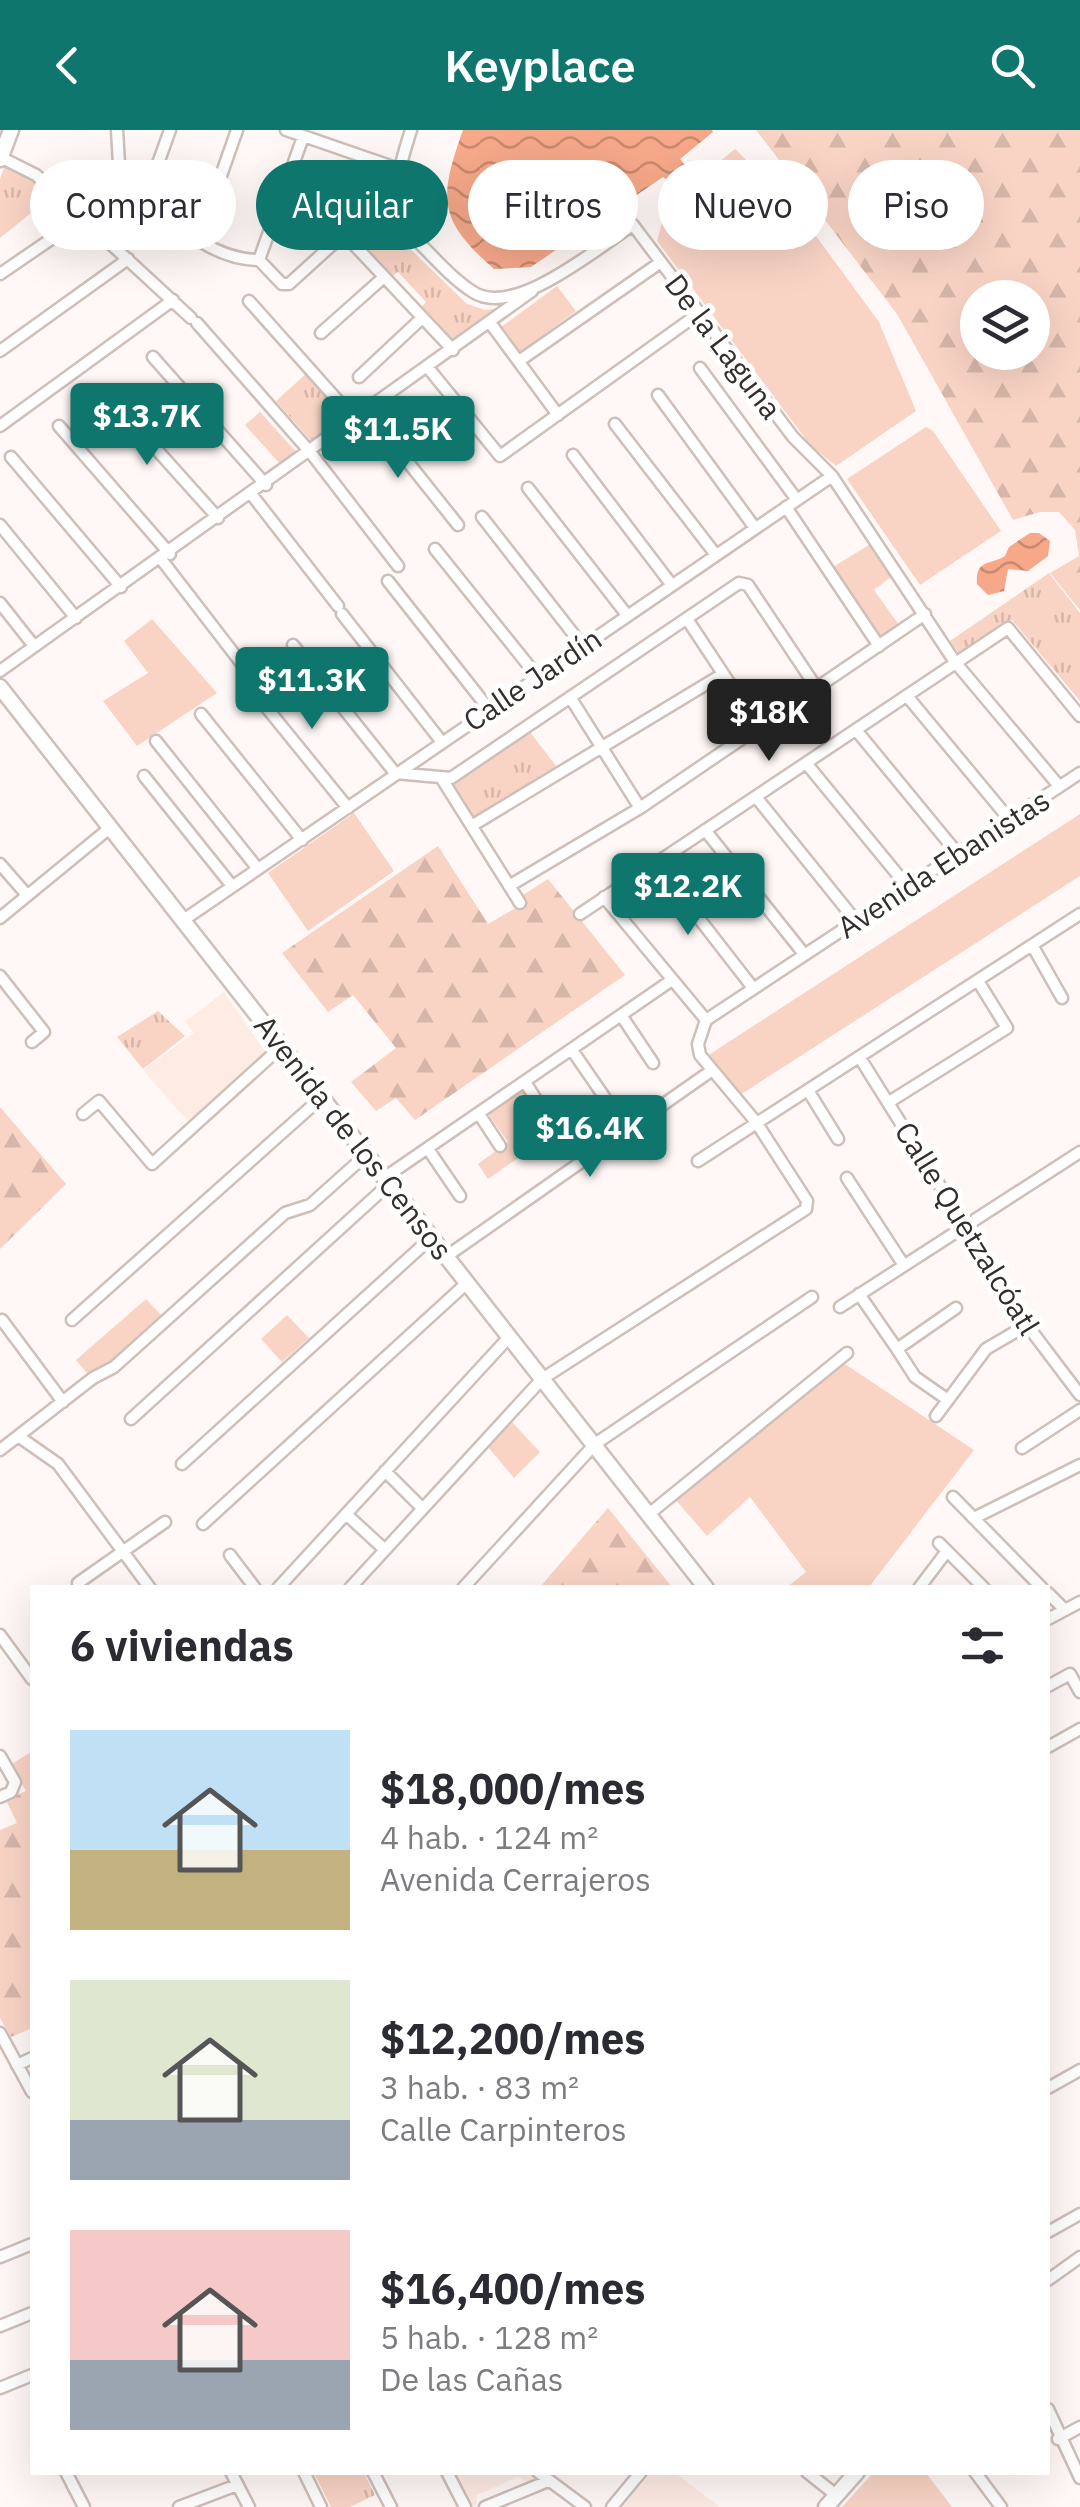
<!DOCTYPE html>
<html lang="es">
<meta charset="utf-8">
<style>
body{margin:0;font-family:"IBM Plex Sans",sans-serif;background:#f2f2f3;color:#2b2b33;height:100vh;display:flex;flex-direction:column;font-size:38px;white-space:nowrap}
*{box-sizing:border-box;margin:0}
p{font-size:32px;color:#7c7c81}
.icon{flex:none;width:55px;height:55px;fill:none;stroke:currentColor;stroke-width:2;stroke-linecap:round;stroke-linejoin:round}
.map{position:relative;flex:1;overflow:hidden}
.side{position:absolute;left:30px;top:1455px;width:1020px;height:890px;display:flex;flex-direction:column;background:#fff;border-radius:0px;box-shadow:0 10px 40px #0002}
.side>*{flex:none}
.hud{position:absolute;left:30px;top:30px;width:1020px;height:90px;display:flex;gap:20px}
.fabs{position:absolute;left:960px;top:150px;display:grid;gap:20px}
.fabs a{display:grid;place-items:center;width:90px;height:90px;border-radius:50%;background:#fff;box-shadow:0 10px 40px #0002;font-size:50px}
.price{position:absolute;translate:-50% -85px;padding:0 22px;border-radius:10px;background:#0f766e;color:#fff;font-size:32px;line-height:65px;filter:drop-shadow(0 2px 5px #0008)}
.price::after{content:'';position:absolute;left:50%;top:60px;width:30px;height:22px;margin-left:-15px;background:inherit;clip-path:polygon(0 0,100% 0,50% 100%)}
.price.on{background:#222;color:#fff}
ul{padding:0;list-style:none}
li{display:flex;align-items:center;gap:30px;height:250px;padding:0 40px}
li span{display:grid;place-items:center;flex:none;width:280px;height:200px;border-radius:0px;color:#555}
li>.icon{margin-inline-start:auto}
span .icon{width:120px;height:120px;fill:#fffc;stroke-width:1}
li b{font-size:42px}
h2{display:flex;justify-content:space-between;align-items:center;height:120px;padding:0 40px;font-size:42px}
.pill{padding:0 35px;border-radius:45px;background:#fff;box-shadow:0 10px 40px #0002;font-size:35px;line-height:90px}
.pill.on{background:#0f766e;color:#fff}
header{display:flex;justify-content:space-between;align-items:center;height:130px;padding:0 40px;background:#0f766e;color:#fff;font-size:45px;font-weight:600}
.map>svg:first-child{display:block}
.built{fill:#feebe4}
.grass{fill:#f9d4c5}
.forest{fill:url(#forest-firs);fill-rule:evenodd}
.park{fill:url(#park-tufts)}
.water{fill:url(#water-waves)}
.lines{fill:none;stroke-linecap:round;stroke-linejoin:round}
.street-casing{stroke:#cebfb9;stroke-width:15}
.secondary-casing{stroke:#cebfb9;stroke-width:19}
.street{stroke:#fff;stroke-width:10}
.secondary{stroke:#fff;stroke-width:14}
.labels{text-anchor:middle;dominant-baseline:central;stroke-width:10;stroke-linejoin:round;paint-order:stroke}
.street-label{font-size:30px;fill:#332d2b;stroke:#fff}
</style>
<header><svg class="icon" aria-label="back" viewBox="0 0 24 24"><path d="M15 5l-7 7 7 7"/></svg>Keyplace<svg class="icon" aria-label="search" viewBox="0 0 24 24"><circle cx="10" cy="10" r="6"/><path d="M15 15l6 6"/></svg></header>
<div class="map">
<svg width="1080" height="2377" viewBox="0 0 1080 2377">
<defs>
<pattern id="forest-firs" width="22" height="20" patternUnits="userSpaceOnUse" patternTransform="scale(2.5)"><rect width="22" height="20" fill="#f9d4c5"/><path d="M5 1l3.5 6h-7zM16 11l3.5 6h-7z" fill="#d6b6a9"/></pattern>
<pattern id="park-tufts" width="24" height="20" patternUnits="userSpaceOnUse" patternTransform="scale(2.5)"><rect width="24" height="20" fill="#f9d4c5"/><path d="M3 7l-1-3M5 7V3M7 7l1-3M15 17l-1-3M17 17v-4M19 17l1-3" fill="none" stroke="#d6b6a9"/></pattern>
<pattern id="water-waves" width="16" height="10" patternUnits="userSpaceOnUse" patternTransform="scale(2.5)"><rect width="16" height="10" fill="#f6a889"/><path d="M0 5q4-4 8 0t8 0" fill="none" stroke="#c88970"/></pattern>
</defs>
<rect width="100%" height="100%" fill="#fff8f6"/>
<path class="built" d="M224 862 266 923 188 991 143 940 194 903 185 892Z
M451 2343H527L537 2349 529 2353 518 2347 477 2365V2375L470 2377Z
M651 2343H675L720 2377H622Z"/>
<path class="grass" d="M735 19 797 80 879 192 916 281 836 336 811 316 657 111 664 86 690 69 685 60Z
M557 156 576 181 520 222 501 197Z
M260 282 298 324 281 335 245 295Z
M926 297 933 301 1001 401 920 455 847 349Z
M869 415 891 447 874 460 899 495 881 508 833 437Z
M152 489 217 563 137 616 103 571 148 543 124 511Z
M354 683 394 741 308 801 268 743Z
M1080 684V746L740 965 707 926Z
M146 1169 161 1185 111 1231 88 1244 76 1230Z
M287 1185 309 1208 282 1232 261 1209Z
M842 1232 974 1320 869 1457H787L806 1442 750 1367 707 1406 674 1368Z
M512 1292 540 1322 514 1348 488 1317Z
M873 2343H926L952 2377H842Z"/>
<path class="forest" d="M756 0H1080V480L1050 443 1079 426 1075 400 1059 382H1040L1013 390 897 184ZM978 168H1032V222H978Z
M438 716 488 794 526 772 523 765 548 749 625 845 415 990 396 968 376 981 351 952 396 918 353 865 328 882 282 823Z
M0 977 66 1054 0 1119Z
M608 1378 672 1457H540Z
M31 1622 32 1898 11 1907 0 1888V1700L17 1693 6 1670 26 1661 10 1635Z"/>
<path class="park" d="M5 35 26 42 50 68 0 108V49Z
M106 37 108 50 139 79 126 92 81 43Z
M364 48 389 55 387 84 397 106 467 174 485 180 503 178 455 211 420 179 426 172 398 142 391 147 353 100Z
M307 243 346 289 313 313 276 271Z
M1049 443 1080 483V571L1012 490 959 523 950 511Z
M530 602 556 636 474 689 449 654Z
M158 881 185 906 143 939 117 907Z
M522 960 552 1004 488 1049 478 1034 508 1012 488 984Z
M314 2343H364L375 2365 350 2377H331Z"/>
<path class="water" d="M463 0H712L713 2 680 29 689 40 670 52 663 47 531 137 494 139C437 89 439 68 463 0Z
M1030 403H1039L1050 411 1048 426 1028 441 1008 439 1004 461 988 465 977 454C975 429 991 435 1005 426L1009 417Z"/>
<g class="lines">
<defs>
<path id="street" d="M117 0 119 34 125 45C168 81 200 129 259 130L282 154H289L344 104
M286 0 399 39
M411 0C401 32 389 66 404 98 426 118 448 146 473 162 514 189 598 117 633 95L793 307 832 346 955 532 1059 656
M0 27 36 45 191 188
M147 64 170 0
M344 104 453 220
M344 104 361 28
M198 111 237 0
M259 130 303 7
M0 144 82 88
M249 171 356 291
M197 193 311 323 398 436
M491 194 558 285
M321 203 384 147
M0 221 128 129
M153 227 266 355
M519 231 661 132
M700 238 797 370
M429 239 500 326 698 184
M359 247 422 188
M105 262 218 388
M658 265 755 398
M368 282 458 395
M615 294 716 425
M0 296 173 170
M59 296 170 424
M573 325 671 454
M11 327 121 457
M528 358 627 485
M252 365 338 476
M786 377 879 516
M482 387 582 515
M0 395 76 488
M435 419 537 546
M161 429 245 538
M388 451 488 578
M0 473 34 516
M342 484 441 611
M687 489 757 595
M293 515 395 643 451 648 739 453 748 455 816 557
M0 541 532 161
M245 551 348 678
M907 566 1009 689
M570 567 640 678
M201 584 302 710
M856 600 958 724
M156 611 258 739
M806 633 907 756
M144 646 232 756
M442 649 520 773
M756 667 855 790
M473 695 723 544
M705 700 804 824
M656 733 753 858
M0 734 27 765
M509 756 640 678 925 484
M604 767 706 890
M580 784 1008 498 1080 586
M0 788 111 697
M185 789 832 346
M1032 815 1062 868
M0 846 44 902 32 912
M621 885 653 933
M706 890 1080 643
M572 920 605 968
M860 928 1027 1195 1080 1265
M525 952 556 1001
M809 962 838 1009
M889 972 1007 898 978 851
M83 984 99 971 152 1034 282 916
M479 984 500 1016
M428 1019 460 1066
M698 1031 1080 784
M384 1048 672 850
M847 1048 903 1134
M447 1126 711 941
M859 1164 897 1219 956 1178
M840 1177 1080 1022
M2 1190 63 1272
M72 1190 321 968
M897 1219 915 1247 948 1270 986 1219 1027 1195
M936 1286 948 1270
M131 1289 389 1054
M18 1306 58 1334 150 1458
M1022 1318 1080 1280
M0 1320 93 1248 114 1237 285 1083 310 1075 366 1025
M182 1334 432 1107
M385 1341 421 1377
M953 1367 1042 1458
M346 1384 384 1419
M649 1384 847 1223
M974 1388 1080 1335
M203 1394 468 1152
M939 1413 984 1458
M230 1425 255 1458
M78 1453 165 1392
M278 1458 510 1206
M350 1458 542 1249 806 1079 807 1071 756 992 700 925 698 914 706 890
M463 1458 595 1314 812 1167
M919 1458 947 1421
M1048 1463 1065 1480
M1048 1489 1080 1472
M0 1505 32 1549
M1048 1556 1070 1544 1080 1562
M1048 1617 1080 1599
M0 1626 15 1652 11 1662 0 1667
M0 1903 32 1962
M17 1935 32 1928
M1048 1958 1080 1940
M1048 2102 1080 2084
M0 2127 32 2114
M1048 2150 1080 2127
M0 2196 32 2183
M0 2258 32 2245
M1048 2279 1080 2348
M1058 2309 1080 2297
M66 2342 84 2377
M231 2342 249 2377
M304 2342 321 2377
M373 2342 391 2377
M447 2342 465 2377
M538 2342 585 2377
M807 2342 836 2365
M975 2342 1001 2377
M179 2377 237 2355
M485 2377 548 2351
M612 2377 641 2342"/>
<path id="secondary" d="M0 29 11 0
M0 557 706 1458
M826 2377 857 2342"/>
</defs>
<use href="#street" class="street-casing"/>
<use href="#secondary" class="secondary-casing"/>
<use href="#street" class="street"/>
<use href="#secondary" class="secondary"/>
</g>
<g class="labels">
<g class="street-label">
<text transform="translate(724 216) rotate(53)">De la Laguna</text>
<text transform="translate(532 549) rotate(-34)">Calle Jardín</text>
<text transform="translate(943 733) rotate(-33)">Avenida Ebanistas</text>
<text transform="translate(354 1007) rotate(52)">Avenida de los Censos</text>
<text transform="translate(968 1098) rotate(58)">Calle Quetzalcóatl</text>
</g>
</g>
</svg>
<div class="fabs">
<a><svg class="icon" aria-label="layers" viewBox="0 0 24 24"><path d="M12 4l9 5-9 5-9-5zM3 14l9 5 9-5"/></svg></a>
</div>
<b class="price" style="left:147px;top:338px">$13.7K</b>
<b class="price" style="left:398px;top:351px">$11.5K</b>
<b class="price" style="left:312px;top:602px">$11.3K</b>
<b class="price on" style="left:769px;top:634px">$18K</b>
<b class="price" style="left:688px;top:808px">$12.2K</b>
<b class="price" style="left:590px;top:1050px">$16.4K</b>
<div class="hud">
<a class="pill">Comprar</a>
<a class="pill on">Alquilar</a>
<a class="pill">Filtros</a>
<a class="pill">Nuevo</a>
<a class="pill">Piso</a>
</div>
<section class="side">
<h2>6 viviendas<svg class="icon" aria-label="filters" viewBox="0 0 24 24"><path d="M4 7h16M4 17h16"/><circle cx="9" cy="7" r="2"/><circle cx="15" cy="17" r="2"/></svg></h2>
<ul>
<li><span style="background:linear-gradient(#bfe0f5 60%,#c2b280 0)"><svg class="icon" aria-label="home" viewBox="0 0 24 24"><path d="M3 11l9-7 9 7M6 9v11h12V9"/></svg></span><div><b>$18,000/mes</b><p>4 hab. · 124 m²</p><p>Avenida Cerrajeros</p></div></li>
<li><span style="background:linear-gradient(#dfe7d0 70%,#9aa5b1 0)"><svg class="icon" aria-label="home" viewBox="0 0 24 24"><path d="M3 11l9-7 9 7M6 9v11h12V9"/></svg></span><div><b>$12,200/mes</b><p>3 hab. · 83 m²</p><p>Calle Carpinteros</p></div></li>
<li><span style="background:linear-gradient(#f6c9c9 65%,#9aa5b1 0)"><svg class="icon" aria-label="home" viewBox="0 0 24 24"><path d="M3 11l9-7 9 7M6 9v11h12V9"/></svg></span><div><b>$16,400/mes</b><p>5 hab. · 128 m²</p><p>De las Cañas</p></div></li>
</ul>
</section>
</div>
